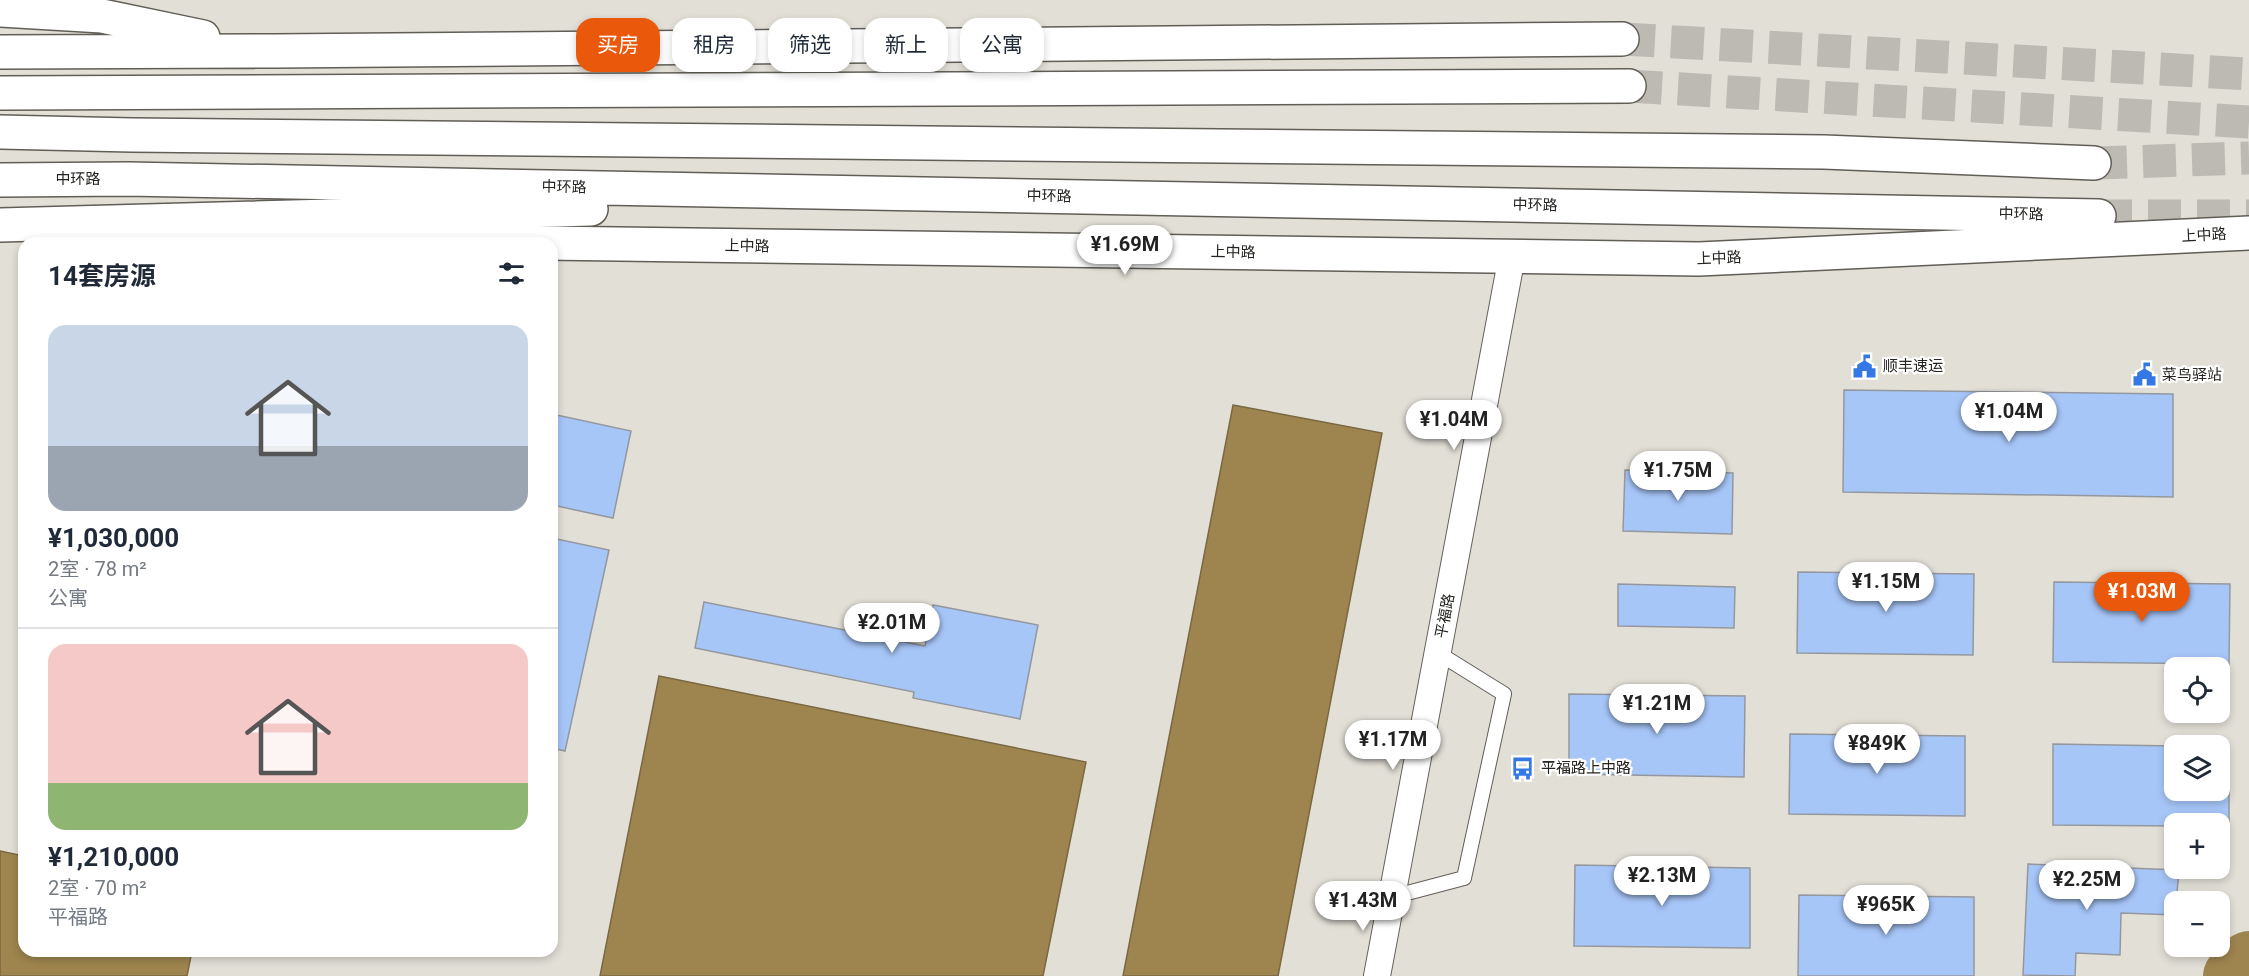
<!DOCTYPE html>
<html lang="zh">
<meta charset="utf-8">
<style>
body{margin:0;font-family:Roboto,"Noto Sans SC",sans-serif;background:#f2f2f3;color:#1f2937;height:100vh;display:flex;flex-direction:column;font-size:22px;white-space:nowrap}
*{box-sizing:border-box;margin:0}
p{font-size:20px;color:#747a83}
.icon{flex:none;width:33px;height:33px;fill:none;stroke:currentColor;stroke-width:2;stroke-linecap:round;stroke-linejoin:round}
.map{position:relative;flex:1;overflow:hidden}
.details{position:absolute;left:18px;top:237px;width:540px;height:720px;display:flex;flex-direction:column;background:#fff;border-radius:18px;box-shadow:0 3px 9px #0003}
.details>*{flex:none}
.banner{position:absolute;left:576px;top:18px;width:570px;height:54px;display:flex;gap:12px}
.tools{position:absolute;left:2164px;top:657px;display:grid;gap:12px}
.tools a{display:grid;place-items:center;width:66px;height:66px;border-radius:12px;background:#fff;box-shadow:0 3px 9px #0003;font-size:30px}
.price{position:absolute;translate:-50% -51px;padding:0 14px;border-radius:21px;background:#fff;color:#222;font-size:20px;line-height:39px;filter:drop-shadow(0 2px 3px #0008)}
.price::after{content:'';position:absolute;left:50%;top:36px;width:18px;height:14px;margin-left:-9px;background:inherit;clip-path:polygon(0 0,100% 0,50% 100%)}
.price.current{background:#ea580c;color:#fff}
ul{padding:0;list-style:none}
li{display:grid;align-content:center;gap:12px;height:318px;padding:0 30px}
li+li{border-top:2px solid #e0e1e3}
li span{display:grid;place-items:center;height:186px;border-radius:18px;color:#555}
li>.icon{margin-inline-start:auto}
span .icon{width:108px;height:108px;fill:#fffc;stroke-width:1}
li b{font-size:26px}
h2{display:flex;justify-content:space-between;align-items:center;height:72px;padding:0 30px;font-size:26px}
.chip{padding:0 21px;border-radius:18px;background:#fff;box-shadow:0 3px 9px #0003;font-size:21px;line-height:54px}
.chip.current{background:#ea580c;color:#fff}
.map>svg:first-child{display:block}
.water{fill:#9e854f;stroke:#7a6841;stroke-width:1.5}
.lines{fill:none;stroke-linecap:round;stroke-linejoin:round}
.river{stroke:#9e854f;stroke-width:60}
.building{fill:#a7c6f8;stroke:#94989e;stroke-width:1.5}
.trunk-tunnel{stroke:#bcbab3;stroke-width:33;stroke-dasharray:33 16;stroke-linecap:butt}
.service-casing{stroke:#615e57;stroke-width:16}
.minor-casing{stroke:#615e57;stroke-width:28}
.secondary-casing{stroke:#615e57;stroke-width:36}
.trunk-casing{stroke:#615e57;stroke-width:36}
.service{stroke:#fff;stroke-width:14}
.minor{stroke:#fff;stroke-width:26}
.secondary{stroke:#fff;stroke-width:33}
.trunk{stroke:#fff;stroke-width:33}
.labels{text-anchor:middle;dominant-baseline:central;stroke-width:4.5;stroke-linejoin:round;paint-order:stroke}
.street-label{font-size:15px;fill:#252421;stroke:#fff}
.poi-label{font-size:15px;fill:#252421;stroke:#fff;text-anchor:start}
</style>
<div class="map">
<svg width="2249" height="976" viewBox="0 0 2249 976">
<rect width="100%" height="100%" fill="#e2dfd7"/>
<path class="water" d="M1233 405 1382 433 1278 976H1123Z
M659 676 1086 762 1043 976H600Z
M0 851 24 856V951H192L187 976H0Z"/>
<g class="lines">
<path class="river" d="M2233 976 2241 966 2249 961"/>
</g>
<path class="building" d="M1844 390 2173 394V497L1843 492Z
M552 414 631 431 613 518 552 505Z
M1625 470 1733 473 1732 534 1623 531Z
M552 538 609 550 565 751 552 748Z
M1798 572 1974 574 1973 655 1797 653Z
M2054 582 2230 584 2229 664 2053 662Z
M1618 584 1735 587 1734 628 1618 626Z
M704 602 925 646 933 605 1038 625 1020 719 913 698 914 692 695 648Z
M1569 694 1745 696 1744 777 1569 774Z
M1790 734 1965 736V816L1789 814Z
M2053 744 2175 746V790H2220V747H2229V827H2220V824H2175V826L2053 825Z
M2028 864 2179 870 2175 915 2121 913 2120 955 2076 953 2075 976 2023 975Z
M1575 865 1750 868V948L1574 946Z
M1799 895 1974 897V976H1798Z"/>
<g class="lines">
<path class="trunk-tunnel" d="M1622 39 2249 74
M1629 86 2249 122
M2094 163 2249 158
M2099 216H2249"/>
<defs>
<path id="service" d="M1392 897 1464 878 1504 694 1438 653"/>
<path id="minor" d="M1377 976 1512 256"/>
<path id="secondary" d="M104 237 1699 259 2249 233"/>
<path id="trunk" d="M0 10 102 16 203 37
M0 52 275 51 1622 39
M0 93 1629 86
M0 132 132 135 1824 152 2094 163
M0 180 128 179 2099 216
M0 225 591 209"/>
</defs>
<use href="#service" class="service-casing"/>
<use href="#minor" class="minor-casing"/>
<use href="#secondary" class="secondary-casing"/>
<use href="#trunk" class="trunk-casing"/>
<use href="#service" class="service"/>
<use href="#minor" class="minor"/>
<use href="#secondary" class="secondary"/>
<use href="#trunk" class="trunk"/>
</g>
<defs>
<symbol id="civic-bare" viewBox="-9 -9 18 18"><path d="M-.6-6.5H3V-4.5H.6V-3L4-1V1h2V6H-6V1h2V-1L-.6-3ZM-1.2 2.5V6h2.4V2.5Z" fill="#3378e5" stroke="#fff" stroke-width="2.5" paint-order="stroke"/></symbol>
<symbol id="bus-bare" viewBox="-9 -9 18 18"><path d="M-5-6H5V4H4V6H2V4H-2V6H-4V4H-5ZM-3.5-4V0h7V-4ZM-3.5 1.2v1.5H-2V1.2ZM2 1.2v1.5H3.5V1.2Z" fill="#3378e5" stroke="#fff" stroke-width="2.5" paint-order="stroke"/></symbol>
</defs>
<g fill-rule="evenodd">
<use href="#civic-bare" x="1848" y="350" width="33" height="33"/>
<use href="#civic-bare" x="2128" y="358" width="33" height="33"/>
<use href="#bus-bare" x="1506" y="752" width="33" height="33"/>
</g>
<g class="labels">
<g class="street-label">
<text x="78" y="179">中环路</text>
<text transform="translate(564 187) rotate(1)">中环路</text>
<text transform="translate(1049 196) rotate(1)">中环路</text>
<text transform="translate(1535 205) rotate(1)">中环路</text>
<text transform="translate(2021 214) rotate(1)">中环路</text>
<text transform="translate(2204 235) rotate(-3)">上中路</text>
<text transform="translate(747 246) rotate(1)">上中路</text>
<text transform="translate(1233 252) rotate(1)">上中路</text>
<text transform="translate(1719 258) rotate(-2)">上中路</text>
<text transform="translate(1445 616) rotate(-79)">平福路</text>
</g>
<g class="poi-label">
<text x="1883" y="366">顺丰速运</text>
<text x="2162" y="375">菜鸟驿站</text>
<text x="1541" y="768">平福路上中路</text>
</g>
</g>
</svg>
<div class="tools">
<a><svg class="icon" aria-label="locate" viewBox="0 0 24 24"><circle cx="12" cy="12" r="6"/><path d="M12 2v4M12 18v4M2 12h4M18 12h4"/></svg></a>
<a><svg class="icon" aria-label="layers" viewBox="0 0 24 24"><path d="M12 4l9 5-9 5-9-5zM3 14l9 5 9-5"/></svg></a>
<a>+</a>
<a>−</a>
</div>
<b class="price" style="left:1125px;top:276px">¥1.69M</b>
<b class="price" style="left:2009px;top:443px">¥1.04M</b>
<b class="price" style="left:1454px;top:451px">¥1.04M</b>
<b class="price" style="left:1678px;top:502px">¥1.75M</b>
<b class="price" style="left:1886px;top:613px">¥1.15M</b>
<b class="price current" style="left:2142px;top:623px">¥1.03M</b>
<b class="price" style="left:892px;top:654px">¥2.01M</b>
<b class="price" style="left:1657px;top:735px">¥1.21M</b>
<b class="price" style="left:1393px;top:771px">¥1.17M</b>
<b class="price" style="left:1877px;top:775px">¥849K</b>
<b class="price" style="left:1662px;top:907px">¥2.13M</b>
<b class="price" style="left:2087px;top:911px">¥2.25M</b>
<b class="price" style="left:1363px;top:932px">¥1.43M</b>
<b class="price" style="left:1886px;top:936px">¥965K</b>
<div class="banner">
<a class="chip current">买房</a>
<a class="chip">租房</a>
<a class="chip">筛选</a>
<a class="chip">新上</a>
<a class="chip">公寓</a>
</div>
<section class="details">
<h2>14套房源<svg class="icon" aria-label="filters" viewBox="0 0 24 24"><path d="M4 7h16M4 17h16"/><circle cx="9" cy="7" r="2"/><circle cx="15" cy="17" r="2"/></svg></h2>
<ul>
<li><span style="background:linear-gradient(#c9d6e8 65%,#9aa5b1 0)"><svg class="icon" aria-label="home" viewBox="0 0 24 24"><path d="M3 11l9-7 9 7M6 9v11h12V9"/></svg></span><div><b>¥1,030,000</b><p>2室 · 78 m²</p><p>公寓</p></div></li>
<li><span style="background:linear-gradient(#f6c9c9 75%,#8fb573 0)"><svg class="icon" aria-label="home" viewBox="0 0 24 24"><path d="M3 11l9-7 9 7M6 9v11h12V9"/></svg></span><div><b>¥1,210,000</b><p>2室 · 70 m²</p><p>平福路</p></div></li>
</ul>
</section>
</div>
